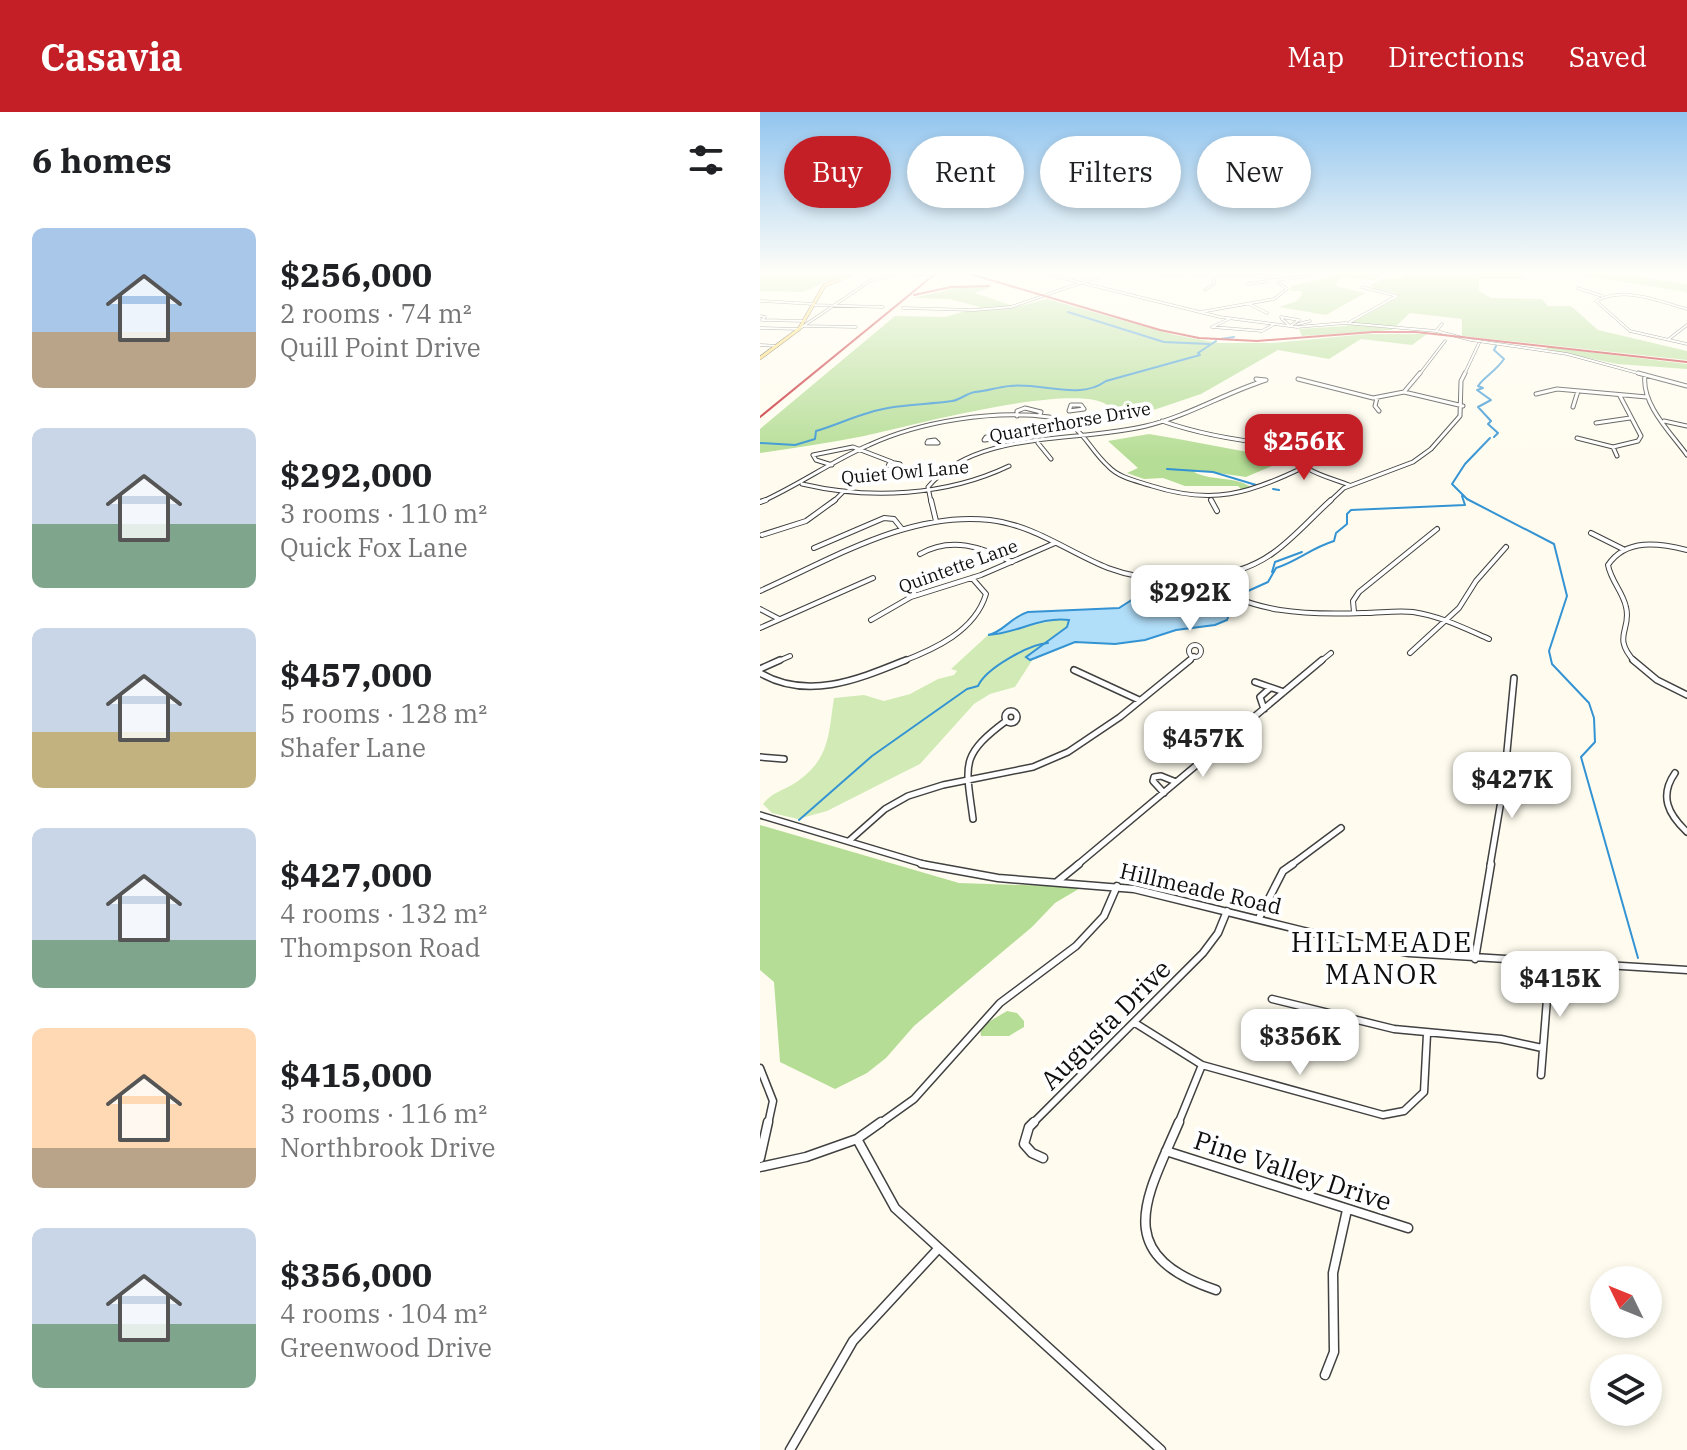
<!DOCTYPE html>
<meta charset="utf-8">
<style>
body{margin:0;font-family:"IBM Plex Serif",serif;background:#f2f2f2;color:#202124;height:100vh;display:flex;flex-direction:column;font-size:30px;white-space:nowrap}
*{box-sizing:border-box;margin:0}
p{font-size:26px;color:#757577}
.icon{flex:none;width:44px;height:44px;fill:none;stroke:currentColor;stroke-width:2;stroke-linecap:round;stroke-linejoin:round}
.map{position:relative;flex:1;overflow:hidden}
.panel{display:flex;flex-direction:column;background:#fff;width:760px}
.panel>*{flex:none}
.top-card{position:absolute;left:24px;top:24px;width:760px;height:72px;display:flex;gap:16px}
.needle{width:52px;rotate:313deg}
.fabs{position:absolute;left:830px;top:1154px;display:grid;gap:16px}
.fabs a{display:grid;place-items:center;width:72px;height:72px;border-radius:50%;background:#fff;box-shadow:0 4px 12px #0003;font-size:40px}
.price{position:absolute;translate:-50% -68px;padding:0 18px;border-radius:16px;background:#fff;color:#222;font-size:26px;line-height:52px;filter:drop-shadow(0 2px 4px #0008)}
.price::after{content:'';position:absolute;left:50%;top:48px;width:24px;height:18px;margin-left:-12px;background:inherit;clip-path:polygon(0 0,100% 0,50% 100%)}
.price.current{background:#c41f27;color:#fff}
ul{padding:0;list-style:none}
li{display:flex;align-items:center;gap:24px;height:200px;padding:0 32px}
li span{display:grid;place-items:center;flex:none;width:224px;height:160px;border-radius:12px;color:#555}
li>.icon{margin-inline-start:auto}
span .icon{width:96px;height:96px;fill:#fffc;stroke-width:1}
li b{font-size:34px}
h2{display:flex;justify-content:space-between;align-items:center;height:96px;padding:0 32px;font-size:34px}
.chip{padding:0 28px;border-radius:36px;background:#fff;box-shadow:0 4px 12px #0003;font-size:28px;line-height:72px}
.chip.current{background:#c41f27;color:#fff}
header{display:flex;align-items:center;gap:48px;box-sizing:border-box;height:112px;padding:0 40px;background:#c41f27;color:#fff}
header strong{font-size:38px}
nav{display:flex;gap:44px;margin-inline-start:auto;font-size:28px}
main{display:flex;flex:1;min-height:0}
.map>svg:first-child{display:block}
.green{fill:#d2ebb6}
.forest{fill:#b5dd95}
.water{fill:#b1def9;stroke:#3493d3;stroke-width:2}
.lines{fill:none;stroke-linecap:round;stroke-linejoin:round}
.stream{stroke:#3493d3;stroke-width:2}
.minor-far5-casing{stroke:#414141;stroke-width:3}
.minor-far4-casing{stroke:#414141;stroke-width:5}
.minor-far3-casing{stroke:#414141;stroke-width:6}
.minor-far2-casing{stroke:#414141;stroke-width:8}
.minor-far1-casing{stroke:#414141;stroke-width:9}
.minor-casing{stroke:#414141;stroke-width:11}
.major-casing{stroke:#1f1f1f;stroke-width:4}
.minor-far5{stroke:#fff;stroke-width:2}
.minor-far4{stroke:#fff;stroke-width:3}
.minor-far3{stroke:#fff;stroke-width:4}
.minor-far2{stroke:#fff;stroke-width:5}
.minor-far1{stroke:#fff;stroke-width:6}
.minor{stroke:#fff;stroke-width:8}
.major{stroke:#fed85f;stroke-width:3}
.rail{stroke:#c41f27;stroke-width:2}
.labels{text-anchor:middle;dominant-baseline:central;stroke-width:8;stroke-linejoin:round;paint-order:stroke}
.far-street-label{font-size:18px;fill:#0e0e0e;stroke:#fff}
.street-label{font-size:22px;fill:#0e0e0e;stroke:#fff}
.near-street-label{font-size:26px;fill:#0e0e0e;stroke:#fff}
.near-neighbourhood-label{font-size:28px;letter-spacing:2px;fill:#0e0e0e;stroke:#fff}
</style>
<header>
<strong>Casavia</strong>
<nav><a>Map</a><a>Directions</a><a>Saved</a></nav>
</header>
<main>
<section class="panel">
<h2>6 homes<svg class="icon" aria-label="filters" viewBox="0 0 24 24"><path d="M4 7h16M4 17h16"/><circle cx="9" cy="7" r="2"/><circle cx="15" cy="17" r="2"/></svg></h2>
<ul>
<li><span style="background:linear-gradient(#a9c7e8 65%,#b9a48a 0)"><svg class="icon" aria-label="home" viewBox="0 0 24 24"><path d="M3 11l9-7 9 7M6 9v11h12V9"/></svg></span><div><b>$256,000</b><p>2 rooms · 74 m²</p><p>Quill Point Drive</p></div></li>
<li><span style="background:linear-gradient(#c9d6e8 60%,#7fa58c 0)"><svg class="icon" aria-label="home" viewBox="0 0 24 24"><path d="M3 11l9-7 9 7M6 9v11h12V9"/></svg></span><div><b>$292,000</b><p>3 rooms · 110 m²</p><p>Quick Fox Lane</p></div></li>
<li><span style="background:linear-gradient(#c9d6e8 65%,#c2b280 0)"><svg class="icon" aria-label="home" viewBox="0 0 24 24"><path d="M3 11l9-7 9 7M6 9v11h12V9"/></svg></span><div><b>$457,000</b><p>5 rooms · 128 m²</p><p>Shafer Lane</p></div></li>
<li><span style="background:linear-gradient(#c9d6e8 70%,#7fa58c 0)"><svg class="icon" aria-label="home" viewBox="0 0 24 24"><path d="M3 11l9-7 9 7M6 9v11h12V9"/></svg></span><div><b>$427,000</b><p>4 rooms · 132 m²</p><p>Thompson Road</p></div></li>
<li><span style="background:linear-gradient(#ffd9b3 75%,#b9a48a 0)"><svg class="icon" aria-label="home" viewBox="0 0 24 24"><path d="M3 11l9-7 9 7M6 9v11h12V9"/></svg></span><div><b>$415,000</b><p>3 rooms · 116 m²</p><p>Northbrook Drive</p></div></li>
<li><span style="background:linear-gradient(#c9d6e8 60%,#7fa58c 0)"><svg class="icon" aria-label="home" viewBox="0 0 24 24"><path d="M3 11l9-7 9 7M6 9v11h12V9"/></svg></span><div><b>$356,000</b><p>4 rooms · 104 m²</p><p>Greenwood Drive</p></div></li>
</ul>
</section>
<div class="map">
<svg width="927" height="1338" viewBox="0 0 927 1338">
<rect width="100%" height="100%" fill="#fffcef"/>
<path class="green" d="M301 507H309L307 515 270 548 273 547 255 575 230 582 214 592 160 652 144 660 67 699 38 707 12 701 3 692C11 681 24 678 35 671 70 647 68 625 74 586L104 583 124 589 150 582 178 567 194 563 197 559 191 557 228 523Z"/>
<path class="forest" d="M0 162C28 162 57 162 86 162L42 180 0 179Z
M581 162H624L613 168 582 165 575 174 605 181 566 203 519 195 537 189 542 183 541 179H530L531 174Z
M652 162H760L766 167H719V179L731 186 782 187 788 194H811L838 218 927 239V248L702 224V207L650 201 632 218 542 224 539 217 586 214 639 185 637 181 615 177 610 173 629 165 640 166Z
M813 162H861L927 172V180Z
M200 175H230L215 181 256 195 287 187 415 223 459 231H513L607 222H667L652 233 601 227 569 247 518 238 441 282 355 311 340 304 350 295C321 267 146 315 104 324 70 331 34 336 0 341V317L135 204 185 205 220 195 190 187 153 186Z
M788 235 927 252V257L857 252 786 237Z
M389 322C428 328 467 337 506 343L512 354 486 365 437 358 434 360C453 370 475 363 494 377L484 380 478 374H425L403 366 384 367 367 361 378 356 348 329Z
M0 713 199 771 322 775 295 791 272 815 154 914 126 946 107 961 75 977 20 950 14 870 0 858Z
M247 899 257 901 264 909V915L249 924H221L220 915Z"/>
<path class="water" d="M430 480 466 495 470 500 467 508 455 513 416 518 385 528 355 532 315 530 270 548 266 545 307 515 309 508C280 504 256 522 228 523 242 521 251 505 268 500L359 496 381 482Z"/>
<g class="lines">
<path class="stream" d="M308 200 404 230 449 232
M461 227 474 225
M734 325 738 321 728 312 731 309 718 295 731 288 717 278 723 276 718 274C724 265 736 259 744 247L734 238 736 234
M730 326 705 352 692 372 707 387 794 432 807 484 789 539 792 552 829 591 834 606 835 630 821 645 878 846
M0 331 35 333 55 327 56 319C74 314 90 306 108 301 135 292 164 293 192 289 200 288 207 281 215 280 227 279 238 275 250 274 280 270 319 289 346 269L440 243 438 241 456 229
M407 357 453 360 496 373
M513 377 519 378
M512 460 515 450 542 440
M488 479 508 470 516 456C540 448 549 437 574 429L576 421 587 412V402L591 398 705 393 702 384
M39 708 112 644 207 577 218 574C226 556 270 532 288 531"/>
<defs>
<path id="minor-far5" d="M151 162H168
M286 162 460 205 537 215 585 211 676 219 711 228 807 242 885 263
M398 162 502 164 516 168 527 177 514 187 441 200
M488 172 559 162
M817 176 842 184
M445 178 454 172V164
M0 189 54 192
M489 192 507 201
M53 193 123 195
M143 196 214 198 251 195 347 162
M927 197C898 189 865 174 836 189L870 219 927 232
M0 204 5 205 2 208 45 209
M521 205 539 208 530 214 522 207
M469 207 452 215 502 219 513 213
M590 210 637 184 602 175
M538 212 550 209
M45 214 96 215
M0 216 39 217 110 169 134 162
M676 219 682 212
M909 227 927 213
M0 233 17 234
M659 263 685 229
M704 263 720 229"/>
<path id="minor-far4" d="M660 261 644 280 703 294
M878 261 927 274
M885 263C881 292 911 321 927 343
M538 267 613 286 644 280
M776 282 797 277 887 285
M617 286 615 294 619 299
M311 293H321L324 297 309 299Z
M813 295 818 279
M257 304V299L265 296 281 300 279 304
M402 309C453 327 505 333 558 335
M904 309 927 314
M836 311 870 306
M226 325 236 327 224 328Z
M817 326 853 335 878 329 881 324 860 284
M175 328 178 331H167L168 329Z
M278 331 291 347
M529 335C539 360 566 364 589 373
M853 335 857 344
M130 350 140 352 128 354Z
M72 353 56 348 53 343 93 335 132 350
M42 372C110 388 186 384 249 354
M1 390C39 373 72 349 109 333 161 309 233 298 289 305 322 310 326 334 348 354 359 366 377 369 392 374 452 393 489 382 544 355
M73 390 82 381
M171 390 168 375C217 317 318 331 386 314 428 304 465 281 506 268L496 267 498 269
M569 390 584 376 653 350 671 337 700 304 701 269 705 261"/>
<path id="minor-far3" d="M171 388 176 409
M451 388 457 399
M0 390 6 388
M831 421 863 437
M2 423 46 409 75 388
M54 436 124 406 134 407 142 417
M160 442C191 424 222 435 252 450
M443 467C491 502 546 503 603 501 619 501 637 498 653 500 680 504 704 516 729 527
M0 479C72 447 149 399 230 408 274 413 308 440 348 456 396 474 470 472 513 441 534 426 552 405 571 388
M0 497 19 507
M594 500 593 489 599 480 677 417
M111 508 151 485 221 463 295 431
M0 516 113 466
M429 539a6 6 0 1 1 12 0a6 6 0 1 1-12 0Z
M650 541 699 496 716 469 746 435
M16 550 30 544
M141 550C175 537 215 519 226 482L212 466
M428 550 434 544
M560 550 571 541
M875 550C851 524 872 518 866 495 863 480 851 469 848 453 866 426 899 431 927 438"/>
<path id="minor-far2" d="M873 548 897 568 927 583
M0 557 20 548
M314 558 379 588
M0 561C48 589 99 567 146 548
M495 570 524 580
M504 597 500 585 509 577
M245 605a6 6 0 1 1 12 0a6 6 0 1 1-12 0Z
M0 645 24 647
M915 661C899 684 908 702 927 720
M404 681 393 669 394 665 401 664 416 670
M0 703 170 754
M213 707C206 653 199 644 246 609
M90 728 125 697 148 684 183 673 273 655 308 640 360 605 430 548
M316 754 562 548
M530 754 581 716
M730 754 744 671 754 566"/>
<path id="minor-far1" d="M161 752 238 766 374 777 585 829 649 841 927 858
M298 769 319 752
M499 806 523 759 533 752
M715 847 731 752
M512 887 634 917 741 927 782 936
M375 911 442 953 623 1003 644 999 664 980 667 922
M0 956 13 989 8 1012
M781 963 790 849
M119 1012 154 987 240 891 316 834 344 804 357 774
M272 1012 443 841 458 821 467 799
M418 1012 442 953"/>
<path id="minor" d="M274 1010 269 1015 264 1032 272 1041 283 1046
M419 1010C387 1085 349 1142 456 1178
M97 1027 121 1010
M406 1039 648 1116
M0 1046 8 1010
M0 1055 46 1045 97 1027 135 1096 401 1338
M565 1263 574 1240 573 1161 587 1098
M30 1338 93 1229 178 1137"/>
<path id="major" d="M0 246 39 217 64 174 91 162"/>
</defs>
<use href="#minor-far5" class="minor-far5-casing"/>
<use href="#minor-far4" class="minor-far4-casing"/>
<use href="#minor-far3" class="minor-far3-casing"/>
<use href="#minor-far2" class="minor-far2-casing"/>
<use href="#minor-far1" class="minor-far1-casing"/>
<use href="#minor" class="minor-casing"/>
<use href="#major" class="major-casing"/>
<use href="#minor-far5" class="minor-far5"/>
<use href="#minor-far4" class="minor-far4"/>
<use href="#minor-far3" class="minor-far3"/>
<use href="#minor-far2" class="minor-far2"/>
<use href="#minor-far1" class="minor-far1"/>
<use href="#minor" class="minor"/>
<use href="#major" class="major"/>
<path class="rail" d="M210 162 400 218 439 226 497 229 613 220H656L927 250
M154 183 191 175 229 174
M0 305 175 162"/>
</g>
<linearGradient id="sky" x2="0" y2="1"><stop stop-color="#92c5ef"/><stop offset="0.46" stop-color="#fffef8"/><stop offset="1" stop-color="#fffef8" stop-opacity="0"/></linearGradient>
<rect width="927" height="349" fill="url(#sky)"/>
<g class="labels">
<g class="far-street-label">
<text transform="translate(310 310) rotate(-10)">Quarterhorse Drive</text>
<text transform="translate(145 360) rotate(-5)">Quiet Owl Lane</text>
<text transform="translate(198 454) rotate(-20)">Quintette Lane</text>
</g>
<g class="street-label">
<text transform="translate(441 776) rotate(13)">Hillmeade Road</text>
</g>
<g class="near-street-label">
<text transform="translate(345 912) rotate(-45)">Augusta Drive</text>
<text transform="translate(533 1058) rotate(18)">Pine Valley Drive</text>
</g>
<g class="near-neighbourhood-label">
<text x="622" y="829">HILLMEADE<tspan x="622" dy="32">MANOR</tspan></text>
</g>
</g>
</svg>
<div class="fabs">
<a><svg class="needle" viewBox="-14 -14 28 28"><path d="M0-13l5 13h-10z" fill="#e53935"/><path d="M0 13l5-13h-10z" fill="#757577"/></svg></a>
<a><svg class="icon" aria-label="layers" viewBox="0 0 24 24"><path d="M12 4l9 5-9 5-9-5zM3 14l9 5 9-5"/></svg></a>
</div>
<b class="price current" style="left:544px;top:370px">$256K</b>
<b class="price" style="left:430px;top:521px">$292K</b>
<b class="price" style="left:443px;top:667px">$457K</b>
<b class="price" style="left:752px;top:708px">$427K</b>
<b class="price" style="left:800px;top:907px">$415K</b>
<b class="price" style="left:540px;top:965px">$356K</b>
<div class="top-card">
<a class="chip current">Buy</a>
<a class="chip">Rent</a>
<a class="chip">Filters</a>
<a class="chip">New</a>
</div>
</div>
</main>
